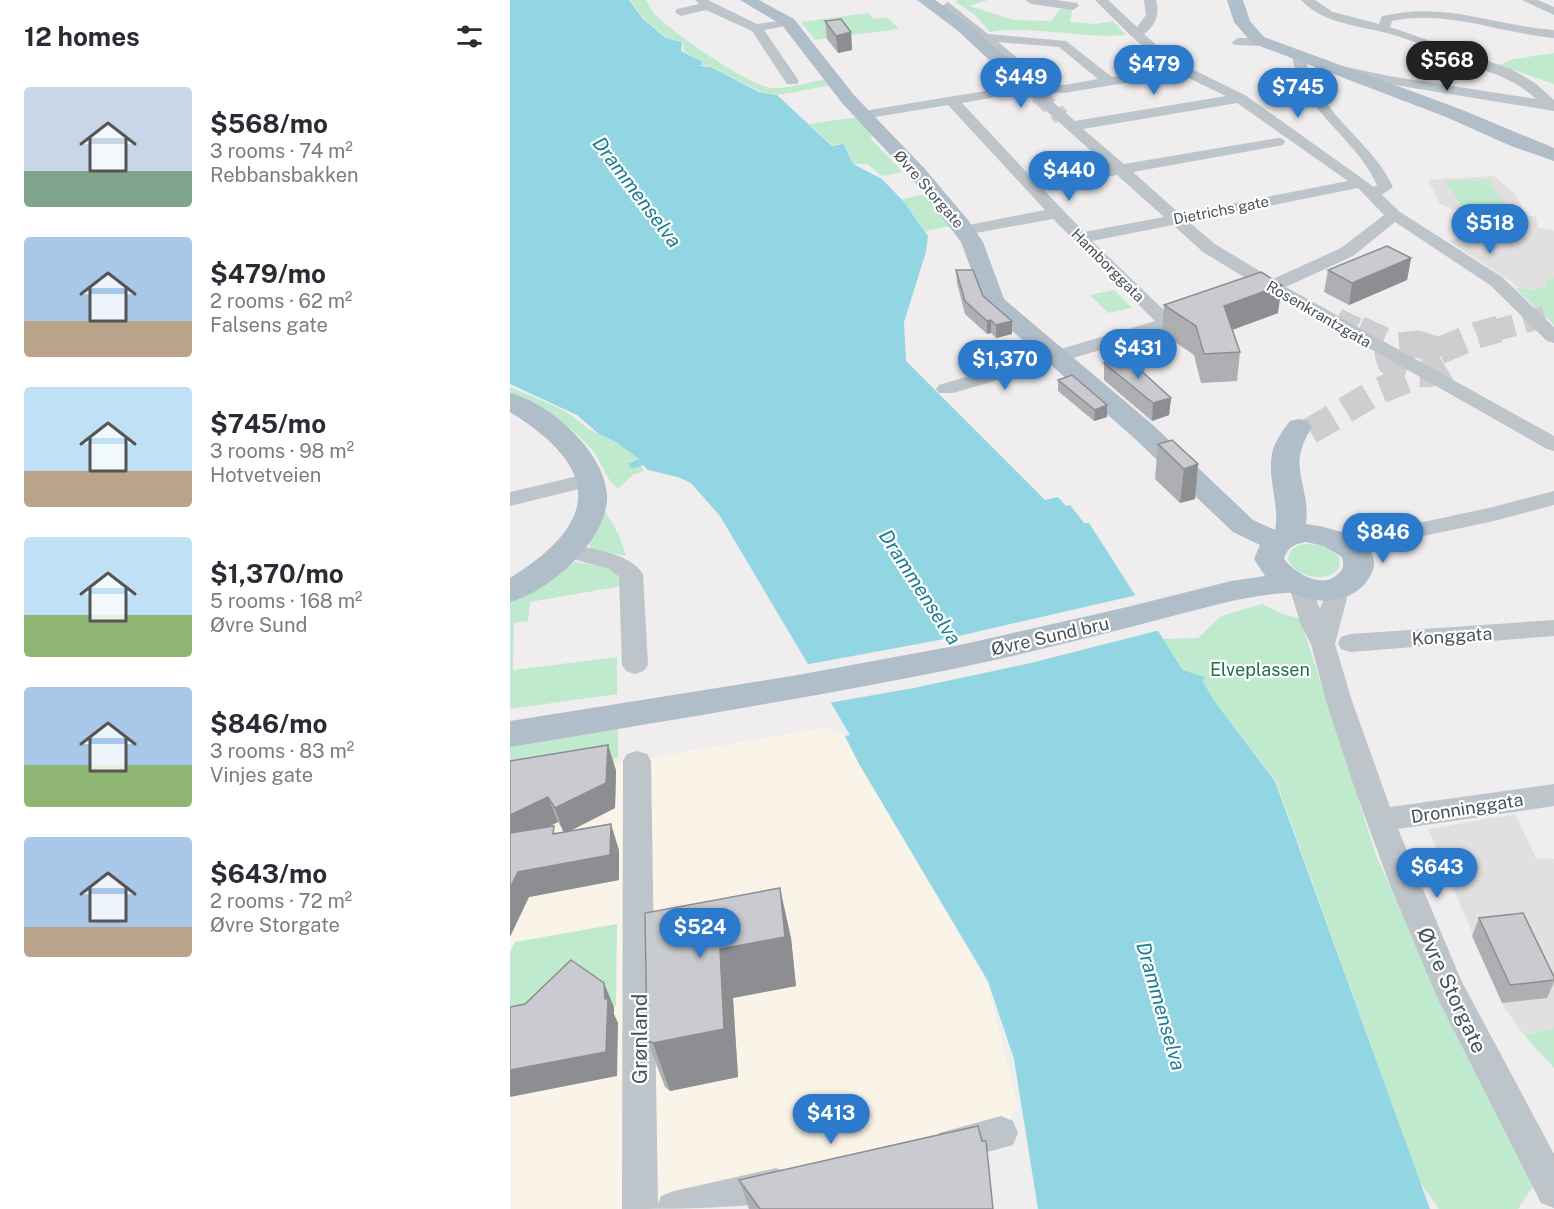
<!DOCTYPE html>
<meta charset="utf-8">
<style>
body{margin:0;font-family:"Public Sans",sans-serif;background:#f7f7f7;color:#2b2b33;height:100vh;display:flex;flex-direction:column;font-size:22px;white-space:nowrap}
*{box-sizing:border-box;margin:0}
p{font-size:20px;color:#7c7c81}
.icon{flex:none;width:33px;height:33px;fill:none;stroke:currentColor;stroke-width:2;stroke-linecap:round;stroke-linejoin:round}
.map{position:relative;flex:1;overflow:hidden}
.drawer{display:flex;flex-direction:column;background:#fff;width:510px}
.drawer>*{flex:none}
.price{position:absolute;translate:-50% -51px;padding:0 14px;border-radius:21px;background:#2b7acc;color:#fff;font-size:20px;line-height:39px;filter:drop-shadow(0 2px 3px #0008)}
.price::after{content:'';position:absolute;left:50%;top:36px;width:18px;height:14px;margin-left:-9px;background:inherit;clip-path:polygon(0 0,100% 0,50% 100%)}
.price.selected{background:#222;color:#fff}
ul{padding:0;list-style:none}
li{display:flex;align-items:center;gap:18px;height:150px;padding:0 24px}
li span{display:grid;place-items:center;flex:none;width:168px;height:120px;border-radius:6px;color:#555}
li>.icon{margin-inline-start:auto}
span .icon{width:72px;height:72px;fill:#fffc;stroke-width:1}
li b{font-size:26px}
h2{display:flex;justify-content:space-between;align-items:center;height:72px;padding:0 24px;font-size:26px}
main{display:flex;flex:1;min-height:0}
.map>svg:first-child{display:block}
.commercial{fill:#faf3e8}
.education{fill:#e1dfdf}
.green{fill:#c0eace}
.water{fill:#91d6e2}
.pier{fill:#f0edee}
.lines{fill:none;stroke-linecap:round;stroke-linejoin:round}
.major-tunnel-far2{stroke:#ceced0;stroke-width:17;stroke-dasharray:17 8;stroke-linecap:butt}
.major-tunnel-far1{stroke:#ceced0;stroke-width:22;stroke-dasharray:22 10;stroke-linecap:butt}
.major-tunnel{stroke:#ceced0;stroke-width:27;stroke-dasharray:27 14;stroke-linecap:butt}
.minor{fill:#bdc5cb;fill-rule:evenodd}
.major{fill:#b0beca;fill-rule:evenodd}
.wall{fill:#adafb3;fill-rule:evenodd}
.shaded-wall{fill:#8d8e92}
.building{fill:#c9cbd0;stroke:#8d8e92;stroke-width:1.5}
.labels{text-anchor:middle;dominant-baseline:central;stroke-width:4.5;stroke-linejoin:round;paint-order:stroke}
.far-street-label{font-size:15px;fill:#485259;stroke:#fff}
.street-label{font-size:18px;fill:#485259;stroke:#fff}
.park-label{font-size:18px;fill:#207245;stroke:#fff}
.water-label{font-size:20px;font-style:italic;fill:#1a7f92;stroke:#fff}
.near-street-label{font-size:21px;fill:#485259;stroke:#fff}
</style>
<main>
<section class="drawer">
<h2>12 homes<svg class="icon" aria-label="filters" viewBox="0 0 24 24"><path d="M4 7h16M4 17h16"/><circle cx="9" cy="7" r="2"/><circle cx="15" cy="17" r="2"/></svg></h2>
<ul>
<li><span style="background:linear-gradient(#c9d6e8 70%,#7fa58c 0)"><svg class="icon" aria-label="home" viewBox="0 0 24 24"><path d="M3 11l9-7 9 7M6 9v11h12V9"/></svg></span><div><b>$568/mo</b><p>3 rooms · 74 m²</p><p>Rebbansbakken</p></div></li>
<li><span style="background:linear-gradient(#a9c7e8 70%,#b9a48a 0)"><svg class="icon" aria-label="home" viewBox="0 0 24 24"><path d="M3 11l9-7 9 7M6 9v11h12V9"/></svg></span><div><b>$479/mo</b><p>2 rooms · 62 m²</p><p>Falsens gate</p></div></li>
<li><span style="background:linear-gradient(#bfe0f5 70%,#b9a48a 0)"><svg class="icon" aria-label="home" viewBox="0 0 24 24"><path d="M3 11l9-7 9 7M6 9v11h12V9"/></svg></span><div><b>$745/mo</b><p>3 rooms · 98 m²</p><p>Hotvetveien</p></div></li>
<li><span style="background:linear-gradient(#bfe0f5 65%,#8fb573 0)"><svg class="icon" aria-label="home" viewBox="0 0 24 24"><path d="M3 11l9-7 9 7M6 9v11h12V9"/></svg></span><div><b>$1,370/mo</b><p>5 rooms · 168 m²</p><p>Øvre Sund</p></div></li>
<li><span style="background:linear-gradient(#a9c7e8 65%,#8fb573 0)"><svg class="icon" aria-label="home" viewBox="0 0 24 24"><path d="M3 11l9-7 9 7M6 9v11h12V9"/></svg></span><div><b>$846/mo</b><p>3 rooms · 83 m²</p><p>Vinjes gate</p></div></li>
<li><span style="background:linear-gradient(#a9c7e8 75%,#b9a48a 0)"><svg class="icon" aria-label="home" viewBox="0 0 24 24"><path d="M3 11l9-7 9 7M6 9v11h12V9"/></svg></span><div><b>$643/mo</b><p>2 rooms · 72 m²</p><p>Øvre Storgate</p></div></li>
</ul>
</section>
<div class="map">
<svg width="1044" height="1209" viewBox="0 0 1044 1209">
<rect width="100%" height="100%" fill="#f0edee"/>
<path class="commercial" d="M317 727 332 734 477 982 508 1105 491 1133 162 1209H0V782Z"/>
<path class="education" d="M984 176 1005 194 1016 215 1026 217 1028 228 1044 230V322L1002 282 939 241 961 233 962 222 953 213 930 204 918 180Z
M1005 814 1026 858 1044 859V1028L1014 1035 995 1009 918 829Z"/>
<path class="green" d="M120 0H136C139 4 140 8 143 12 156 29 241 87 262 88 277 89 301 82 316 79L322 85 268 95 249 91 200 66 191 65 193 62 174 51 173 42 157 38 134 19Z
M448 0H478L459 6 504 20 541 21 550 9H562L560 22 586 24 603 21 616 35C570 39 525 25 480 32L465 15 446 2Z
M358 13 364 19 377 17 389 29 305 40 291 22Z
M1044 53V84L989 65 1004 59Z
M348 117 365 135 360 138 393 172 372 176 357 164H343L335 144 322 145 299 124Z
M978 180 999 210H954L935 181Z
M417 194 442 226 415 231 392 199Z
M1038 278 1044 279V325L1005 288 1023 290 1035 287Z
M604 290 622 308 598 313 580 295Z
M0 387C21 396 44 404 63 416 68 420 72 424 77 428 93 438 133 449 133 472L124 474 108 489C95 479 93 464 83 451 60 423 32 409 0 393Z
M95 511 109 535 116 556 81 549 78 542Z
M795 544 812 545 820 548 830 558 829 569C815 583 787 578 778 560 779 549 785 546 795 544Z
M65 562C84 566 106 564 112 586L20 602 18 621 4 623 3 670 107 657V694L0 709V599L53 567Z
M752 604 775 615 790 618 866 855 931 1004 1024 1185 1008 1209H929L910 1182 766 781 705 702 693 682 695 677 674 670 653 639 688 638 711 616Z
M108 726V758L0 776V746Z
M107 924 106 1007 71 984 0 1036V952L5 942Z
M1044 1028V1068L1014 1035Z"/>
<path class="water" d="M0 0H119L133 19 156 38 172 42 171 51 193 62 190 66 201 67 249 92 267 95 322 146 334 144 343 164 372 179 394 202 418 236 416 252 394 322 396 361 535 500 548 497 556 506 560 505 574 523H579L673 670 695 677 693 682 705 702 765 781 920 1209H528L504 1059 478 981 349 764 335 736 340 735 210 516 181 483 168 477 138 470 133 465 122 469 118 464 129 459 106 442 89 434 67 415 0 384Z"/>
<path class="pier" d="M627 595 650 630 521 663 404 688 318 703 294 665 440 638Z"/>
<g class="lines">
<path class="major-tunnel-far2" d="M509 78 552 117"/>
<path class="major-tunnel-far1" d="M827 319 852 331
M983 331 1044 314"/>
<path class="major-tunnel" d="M849 329 886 346
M908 344 929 351 937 362 936 367C918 378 898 375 881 363L878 354 888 346Z
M929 351 967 335 989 329
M800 431 866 392 911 374"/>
<path class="minor" d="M185 0H198L247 24 282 19V25L254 30 289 81 287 84H277L242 31 196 10 171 16 165 12 167 9 189 4Z
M515 0H546L567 3 569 6 563 10 521 4Z
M585 0H598L627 27 636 15 634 0H646C650 14 646 25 634 34L663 60 735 95 864 187 867 185C846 137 791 111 782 56L783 53H793L799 71 807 66 822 64 879 76 1026 99C1000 75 975 72 944 59 924 51 905 41 884 35 854 26 814 25 791 0H805L823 12 869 24 872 16C935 1 982 25 1044 30V38C989 33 937 9 882 21L880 27 1001 69 1025 83 1044 100V111L879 84 822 72 815 73 804 80C809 90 814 100 821 109 842 136 868 155 883 187L872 195 890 212 992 277 1044 327V343L1037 341 980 285 885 222 843 256 776 287 1044 436V451L1037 449 760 292 750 295 744 294 741 290 747 285 693 252 663 225 582 241 660 316 683 309 689 310 692 314 689 318 628 339 443 393H429L426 389 429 385 645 321 543 219 455 235 449 233 447 230 449 227 535 210 438 105 353 119 346 115 353 111 506 86 517 90 527 88 434 9 432 6 438 2 478 34 556 41 602 77 658 68 621 36ZM488 42 549 47 588 79 554 85 539 84ZM670 74 716 96 565 121 535 95 538 92 554 93ZM504 94 522 98 599 167 524 180 452 103ZM727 103 838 181 670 214 623 172 768 146 773 145 775 142 773 139 768 138 614 164 573 129ZM607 175 654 217 574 232 532 188ZM848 188 874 215 831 248 763 279 705 244 679 222Z
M1012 0H1028L1044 7V15Z
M728 38H752L758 42 752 46 724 45 722 42Z
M81 473 89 474 92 479 89 484 0 506V492Z
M1044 491V505L984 521 876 544 825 546 817 544 814 539 817 534 825 532 876 530 983 507Z
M57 543C80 549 119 552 133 574L138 665 134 671 125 674 116 671 112 665 109 577 99 569 49 555 46 550 49 545Z
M791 579 799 581 810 609 820 581 828 579 836 581 840 587 825 644 842 701 880 807 1044 784V806L888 829 951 980 1044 1154V1208L1031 1203 927 997 881 888 844 787 816 701 801 644 791 625 779 587 783 581Z
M1044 620V636L840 652 831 649 828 643 831 637 840 634Z
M127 751 137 754 141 761 148 1204 151 1196 164 1191 266 1168 279 1173 284 1186 279 1199C235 1209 161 1209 112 1209L113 761 117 754Z
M491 1116 503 1121 508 1133 503 1145 441 1162 429 1157 424 1145 429 1133Z"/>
<path class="major" d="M230 0H249L284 19 344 95 414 168 458 220 473 242 494 299 643 425 743 520 765 530C770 504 757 479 762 454 764 442 772 432 780 421L789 419 798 421 802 427C775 469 801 483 796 524 817 526 876 540 862 572 852 597 823 604 799 599 792 597 783 592 776 593 757 594 735 598 717 602 628 625 538 649 448 668 299 698 150 722 0 747V721L282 676 450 645 613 608 721 581 755 576 744 559 750 545 723 532 623 437 475 307 451 242 442 230 400 176 332 103 272 25ZM796 542 814 546 832 557C834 565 834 569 828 574 812 590 785 573 774 559 777 547 785 544 796 542Z
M407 0H425L459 24 515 74 518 78 515 82H503L447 30Z
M717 0H733L740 21 754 37 950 109 1044 148V161L1001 146 936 117 742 43 724 22Z
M0 393C40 403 95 452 97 495 99 539 39 592 0 602V578C91 522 91 468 0 412Z"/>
</g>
<path class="wall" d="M315 21 341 32 342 50 328 53 317 39Z
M901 258 897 280 839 305 814 292 818 270Z
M446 270 473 296 502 334 486 338 481 333 477 334 455 314 447 283Z
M654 305 768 313 722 330 730 352 727 381 691 383 684 355 652 333Z
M594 363 661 398 659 415 642 421 594 380Z
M548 380 597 417 584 421 548 391Z
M648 444 688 464 685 499 670 503 645 479Z
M0 761 106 770 105 808 58 832 109 850V880L19 897ZM48 822 54 832 47 834 38 827Z
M969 918 1044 977V982L1037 998 992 1003 962 936Z
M281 938 286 986 223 998 228 1077 160 1091 155 1087 137 1040Z
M229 1180 483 1209H239Z"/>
<path class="shaded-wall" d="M341 32 342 50 328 53 326 36Z
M901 258 897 280 839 305 842 283Z
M772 285 768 313 711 334 714 306Z
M481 320V333L477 334V321Z
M502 321V334L486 338V325Z
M661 398 659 415 642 421 643 403Z
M597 405V417L584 421 585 410Z
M688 464 685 499 670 503 674 469Z
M98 745 106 770 105 808 54 834 45 808Z
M38 797 48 822 0 846V815Z
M101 824 109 850V880L19 897 0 937V888L8 872Z
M270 888 281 938 286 986 223 998 228 1077 160 1091 143 1043 210 949Z
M94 983 104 1007V1014L108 1023 107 1076 0 1097V1070Z"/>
<path class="building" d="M331 19 341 32 326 36 315 21Z
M877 246 901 258 842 283 818 270Z
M446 270H463L473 296 502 321 486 325 481 320 477 321 455 301Z
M751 272 772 285 714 306 730 352 694 354 686 326 654 305Z
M616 357 661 398 643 403 594 363Z
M562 375 597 405 585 410 548 380Z
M662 440 688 464 674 469 648 444Z
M98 745 96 783 45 808 38 797 0 815V761Z
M101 824 100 855 8 872 0 888V833L44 826 43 834Z
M270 888 275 937 210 949 214 1029 143 1043 137 1040 135 913Z
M1013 913 1044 977V980L1000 985 969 918Z
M61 960 94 983 95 999 98 998 96 1052 0 1070V1007L15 1004Z
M468 1126 472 1141H476L483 1209H250L229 1180Z"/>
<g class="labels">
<g class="far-street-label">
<text transform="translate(419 189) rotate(49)">Øvre Storgate</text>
<text transform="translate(711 210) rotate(-11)">Dietrichs gate</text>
<text transform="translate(598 265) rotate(45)">Hamborggata</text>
<text transform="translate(809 314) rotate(30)">Rosenkrantzgata</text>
</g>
<g class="street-label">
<text transform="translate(540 636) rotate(-13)">Øvre Sund bru</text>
<text transform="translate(942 636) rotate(-4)">Konggata</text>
<text transform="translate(957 808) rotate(-9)">Dronninggata</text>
</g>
<g class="park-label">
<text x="750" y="669">Elveplassen</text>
</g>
<g class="water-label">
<text transform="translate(127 192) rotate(53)">Drammenselva</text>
<text transform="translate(410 587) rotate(57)">Drammenselva</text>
<text transform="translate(651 1006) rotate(74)">Drammenselva</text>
</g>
<g class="near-street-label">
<text transform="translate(942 990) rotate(65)">Øvre Storgate</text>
<text transform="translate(129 1039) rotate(-90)">Grønland</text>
</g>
</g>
</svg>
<b class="price selected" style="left:937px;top:92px">$568</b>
<b class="price" style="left:644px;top:96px">$479</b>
<b class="price" style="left:511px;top:109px">$449</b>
<b class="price" style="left:788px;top:119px">$745</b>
<b class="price" style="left:559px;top:202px">$440</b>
<b class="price" style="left:980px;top:255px">$518</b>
<b class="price" style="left:628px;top:380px">$431</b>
<b class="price" style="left:495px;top:391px">$1,370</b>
<b class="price" style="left:873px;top:564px">$846</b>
<b class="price" style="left:927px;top:899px">$643</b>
<b class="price" style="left:190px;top:959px">$524</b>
<b class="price" style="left:321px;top:1145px">$413</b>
</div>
</main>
